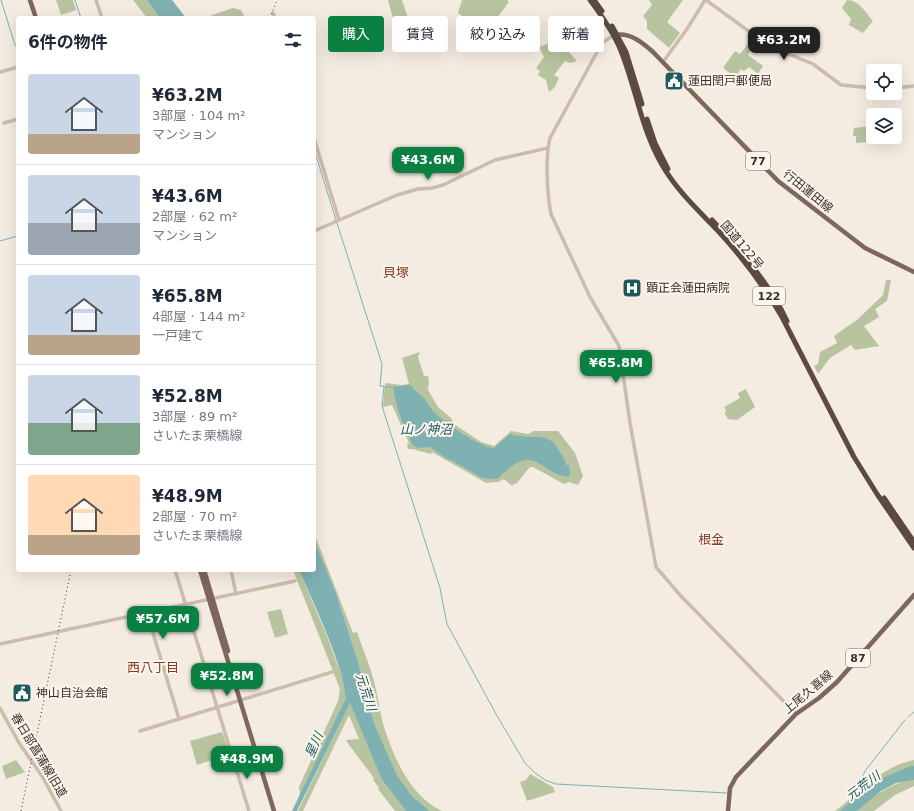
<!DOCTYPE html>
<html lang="ja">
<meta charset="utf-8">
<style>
body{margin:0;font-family:"DejaVu Sans","Noto Sans JP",sans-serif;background:#f2f2f3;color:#1f2937;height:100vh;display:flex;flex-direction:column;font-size:15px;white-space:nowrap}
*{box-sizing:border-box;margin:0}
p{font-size:13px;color:#747a83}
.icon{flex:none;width:22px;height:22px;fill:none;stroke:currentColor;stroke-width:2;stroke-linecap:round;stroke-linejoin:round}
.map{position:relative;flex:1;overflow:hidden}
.details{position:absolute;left:16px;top:16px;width:300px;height:556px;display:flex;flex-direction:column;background:#fff;border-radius:4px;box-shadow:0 4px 16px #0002}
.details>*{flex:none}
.hud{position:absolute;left:328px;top:16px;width:380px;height:36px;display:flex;gap:8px}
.tools{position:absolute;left:866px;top:64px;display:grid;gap:8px}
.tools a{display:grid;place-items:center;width:36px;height:36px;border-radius:4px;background:#fff;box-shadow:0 4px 16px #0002;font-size:20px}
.price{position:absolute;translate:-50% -34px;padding:0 9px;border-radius:8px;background:#0b8043;color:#fff;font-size:13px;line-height:26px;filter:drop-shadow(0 1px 2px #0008)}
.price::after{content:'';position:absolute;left:50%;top:24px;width:12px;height:9px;margin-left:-6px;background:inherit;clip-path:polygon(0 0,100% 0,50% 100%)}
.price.active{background:#222;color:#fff}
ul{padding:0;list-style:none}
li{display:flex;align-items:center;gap:12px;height:100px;padding:0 12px}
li+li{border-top:1px solid #e0e1e3}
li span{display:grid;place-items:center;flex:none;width:112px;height:80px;border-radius:4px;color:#555}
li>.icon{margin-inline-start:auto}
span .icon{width:48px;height:48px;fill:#fffc;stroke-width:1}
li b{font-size:17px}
h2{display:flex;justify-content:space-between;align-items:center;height:48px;padding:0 12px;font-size:17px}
.tag{padding:0 14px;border-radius:4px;background:#fff;box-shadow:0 4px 16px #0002;font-size:14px;line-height:36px}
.tag.active{background:#0b8043;color:#fff}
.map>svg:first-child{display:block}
.green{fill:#b8c4a0}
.water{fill:#7fb0b2}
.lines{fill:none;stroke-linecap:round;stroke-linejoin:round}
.stream{stroke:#7fb0b2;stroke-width:1}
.minor{stroke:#cdbbac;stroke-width:3.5}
.major{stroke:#7d675c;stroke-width:4.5}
.highway{stroke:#5c4a42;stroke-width:5}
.rail{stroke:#3b302b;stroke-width:1;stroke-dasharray:1 3;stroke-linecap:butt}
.labels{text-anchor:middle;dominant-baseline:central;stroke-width:4;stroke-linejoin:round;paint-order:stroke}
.shield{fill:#fbf5ee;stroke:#756b66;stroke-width:1}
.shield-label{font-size:11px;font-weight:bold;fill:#3b302b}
.poi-label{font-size:12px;fill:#3b302b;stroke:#fbf5ee;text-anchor:start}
.street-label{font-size:12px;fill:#3b302b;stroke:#fbf5ee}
.neighbourhood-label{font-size:13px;fill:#8c3b22;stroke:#fbf5ee}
.water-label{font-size:13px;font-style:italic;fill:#1f5a5e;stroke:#fbf5ee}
</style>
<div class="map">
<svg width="914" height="811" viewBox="0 0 914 811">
<rect width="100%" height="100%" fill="#f4ebe1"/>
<path class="green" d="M56 0H73L76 10 61 15Z
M133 0H147L160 18H147Z
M388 0H402L409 21 395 26Z
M462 0H507L509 2 494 22 485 16 475 25 458 13Z
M649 0H683L667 22 680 33 669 48 647 29V21L643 16 652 5Z
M847 0C859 0 866 13 873 21L863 33 849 25 851 19 842 8Z
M233 8 241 10 245 18H211L212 15Z
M558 40 577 61 571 63 565 61 554 75 559 78 555 87 549 92 546 80 538 75 540 71 536 68 544 57 539 47Z
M748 44 752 47 748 55 763 66 758 74 749 67 744 71 741 69 735 77 723 68 735 51 740 54Z
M887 113V115H873V137H883L878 141 856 143V136H853L854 128 871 126 872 114Z
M886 280H891L887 301 875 309 879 317 864 326 879 346 855 350 851 345 830 358 818 374 814 366 818 364 820 352 837 343 834 336 858 319 883 295Z
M420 352 418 357 424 376H428L429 382 428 390 438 407 451 418 454 424 481 442 494 446 511 431 528 434 534 431H558L575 453 583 476 578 485 569 482 564 484 533 467H530L516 484 515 483 512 486 504 479 498 482 486 483 432 452 431 454 412 449H408L407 444 409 443 392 405 383 407V406L385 383 401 385 409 384 402 358Z
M746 389 755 407 737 420 728 419 725 414 726 410 724 407 740 398 738 393Z
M314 533 353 633 357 632C362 647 369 663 373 678 378 694 379 711 384 727 394 758 410 796 442 811H430L412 796 405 786 397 775 374 723 359 665 336 593 314 540Z
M293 570H299L327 636 345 685 346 694 344 703 300 795 299 787 338 701 340 689Z
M281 609 288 634 275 638 267 612Z
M350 702 382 780 406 811H395L378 789 379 788 373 780 374 778 349 745 346 740 359 739 349 715 303 811H298Z
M222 732 230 754 197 765 190 741Z
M16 760 25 772 6 779 2 766Z
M914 760V766L877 780 839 811H835C860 793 882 766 914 760Z
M530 774 553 787 555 792 527 801 520 782 526 780Z
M914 780V786L895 795 874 811H857C874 795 890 783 914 780Z"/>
<path class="water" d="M147 0H172L186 18H160Z
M411 385C414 391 418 392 422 396 427 400 429 407 433 411 443 422 479 447 494 448L510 434C523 439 543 433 554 443 556 445 557 448 559 451 562 456 566 460 566 465H569L570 476C550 479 539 453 519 462 511 465 504 473 497 479L482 478 453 461 447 459 430 447 418 448 413 445C403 426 396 408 393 387Z
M314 540 336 593 359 665 374 723 397 775 405 786 412 796 430 811H406L382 780 350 703 297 811H292L345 700C349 677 310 595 299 570H314Z
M911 766H914V780L896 783 881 791 857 811H839L877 780Z"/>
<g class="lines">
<path class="stream" d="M1 0 15 45 18 49
M75 0 81 18
M314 149 336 220
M337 223 382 364 380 386H384L382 406 440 588 447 624 496 714 525 763 535 773 545 780 556 784 727 793
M0 241 18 236
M384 387H393
M908 717 914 712
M861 785V780L865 771 905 720"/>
<path class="minor" d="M96 0 102 18
M706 0 769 46 813 64 841 85 873 88
M273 13 275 18
M614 35 602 43 550 138C545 157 547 194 551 214L590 297 619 346 630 423 656 567 680 595 796 714
M663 62 687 29 705 0
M0 72 18 67
M895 88 914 86
M4 123 18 119
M314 138 339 220
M314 231 397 195 418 189 432 188 443 185 495 160 548 148
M175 570 249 811
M231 570 236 594
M147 613 179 719
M0 644 295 581
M0 708 19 743 42 776 61 811
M140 731 332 672"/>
<path class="major" d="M30 0 36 18
M615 35C630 32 643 43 653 52L778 181 865 248 914 272
M200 570 274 811
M204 570 228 651
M728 811 730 788 736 777 796 714 819 698 837 682 914 595"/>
<path class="highway" d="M590 0C602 16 614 33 621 51 636 88 641 128 661 163 676 190 698 210 719 232 743 258 764 286 782 317L854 457 877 494 914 548
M594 0 602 11
M612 26 626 52 642 104
M647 119 655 143 668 169
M712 220C741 250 769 283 787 321
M884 498 914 542"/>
<path class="rail" d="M270 18 277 0
M21 811 71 570"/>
</g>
<defs>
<symbol id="civic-square" viewBox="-11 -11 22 22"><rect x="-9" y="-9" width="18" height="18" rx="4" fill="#1f5a5e" stroke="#fbf5ee"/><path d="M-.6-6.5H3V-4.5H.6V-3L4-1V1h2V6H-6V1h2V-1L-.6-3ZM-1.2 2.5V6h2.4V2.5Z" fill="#fff"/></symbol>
<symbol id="hospital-square" viewBox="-11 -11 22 22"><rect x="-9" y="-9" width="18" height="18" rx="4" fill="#1f5a5e" stroke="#fbf5ee"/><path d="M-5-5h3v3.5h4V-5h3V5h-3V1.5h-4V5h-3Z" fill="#fff"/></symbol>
</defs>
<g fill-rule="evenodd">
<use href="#civic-square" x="663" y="70" width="22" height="22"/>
<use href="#hospital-square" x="621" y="277" width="22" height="22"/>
<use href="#civic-square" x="11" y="682" width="22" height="22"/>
</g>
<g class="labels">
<g class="shield">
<rect x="746" y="152" width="24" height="18" rx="3"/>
<rect x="753" y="287" width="32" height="18" rx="3"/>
<rect x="846" y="649" width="24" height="18" rx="3"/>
</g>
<g class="shield-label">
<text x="758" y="161">77</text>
<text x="769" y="296">122</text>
<text x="858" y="658">87</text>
</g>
<g class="poi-label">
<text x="688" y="81">蓮田閏戸郵便局</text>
<text x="646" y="288">顕正会蓮田病院</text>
<text x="36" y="693">神山自治会館</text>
</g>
<g class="street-label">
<text transform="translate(808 191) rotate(39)">行田蓮田線</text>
<text transform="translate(742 245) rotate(50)">国道122号</text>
<text transform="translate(808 692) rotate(-40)">上尾久喜線</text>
<text transform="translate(39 755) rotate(59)">春日部菖蒲線旧道</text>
</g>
<g class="neighbourhood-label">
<text x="396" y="272">貝塚</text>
<text x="711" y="539">根金</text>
<text x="153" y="667">西八丁目</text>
</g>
<g class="water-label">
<text x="426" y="429">山ノ神沼</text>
<text transform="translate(366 692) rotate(72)">元荒川</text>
<text transform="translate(314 745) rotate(-66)">星川</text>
<text transform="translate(863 786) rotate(-37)">元荒川</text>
</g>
</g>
</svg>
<div class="tools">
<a><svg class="icon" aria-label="locate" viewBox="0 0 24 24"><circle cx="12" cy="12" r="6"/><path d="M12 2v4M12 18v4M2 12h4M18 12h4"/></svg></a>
<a><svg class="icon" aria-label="layers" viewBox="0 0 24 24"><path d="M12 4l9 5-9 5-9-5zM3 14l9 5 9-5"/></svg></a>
</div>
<b class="price active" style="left:784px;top:61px">¥63.2M</b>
<b class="price" style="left:428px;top:181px">¥43.6M</b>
<b class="price" style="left:616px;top:384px">¥65.8M</b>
<b class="price" style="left:163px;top:640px">¥57.6M</b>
<b class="price" style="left:227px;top:697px">¥52.8M</b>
<b class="price" style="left:247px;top:780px">¥48.9M</b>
<div class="hud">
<a class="tag active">購入</a>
<a class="tag">賃貸</a>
<a class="tag">絞り込み</a>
<a class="tag">新着</a>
</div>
<section class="details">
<h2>6件の物件<svg class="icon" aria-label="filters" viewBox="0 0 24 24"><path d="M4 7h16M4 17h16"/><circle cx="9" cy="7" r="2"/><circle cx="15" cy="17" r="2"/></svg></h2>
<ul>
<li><span style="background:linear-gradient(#c9d6e8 75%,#b9a48a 0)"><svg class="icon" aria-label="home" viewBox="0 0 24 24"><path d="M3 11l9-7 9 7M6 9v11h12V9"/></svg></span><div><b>¥63.2M</b><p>3部屋 · 104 m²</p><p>マンション</p></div></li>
<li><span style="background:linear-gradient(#c9d6e8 60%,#9aa5b1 0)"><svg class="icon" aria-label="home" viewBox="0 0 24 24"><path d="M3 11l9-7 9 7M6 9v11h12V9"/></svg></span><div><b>¥43.6M</b><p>2部屋 · 62 m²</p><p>マンション</p></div></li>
<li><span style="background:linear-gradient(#c9d6e8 75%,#b9a48a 0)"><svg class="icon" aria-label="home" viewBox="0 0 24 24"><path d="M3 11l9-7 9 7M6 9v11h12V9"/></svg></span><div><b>¥65.8M</b><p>4部屋 · 144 m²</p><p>一戸建て</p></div></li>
<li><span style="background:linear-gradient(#c9d6e8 60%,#7fa58c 0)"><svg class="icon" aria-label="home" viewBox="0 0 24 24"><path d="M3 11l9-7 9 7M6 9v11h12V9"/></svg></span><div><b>¥52.8M</b><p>3部屋 · 89 m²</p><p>さいたま栗橋線</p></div></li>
<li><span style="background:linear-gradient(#ffd9b3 75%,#b9a48a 0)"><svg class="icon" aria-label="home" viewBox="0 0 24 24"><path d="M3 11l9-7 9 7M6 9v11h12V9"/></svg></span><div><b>¥48.9M</b><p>2部屋 · 70 m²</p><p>さいたま栗橋線</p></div></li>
</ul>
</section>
</div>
